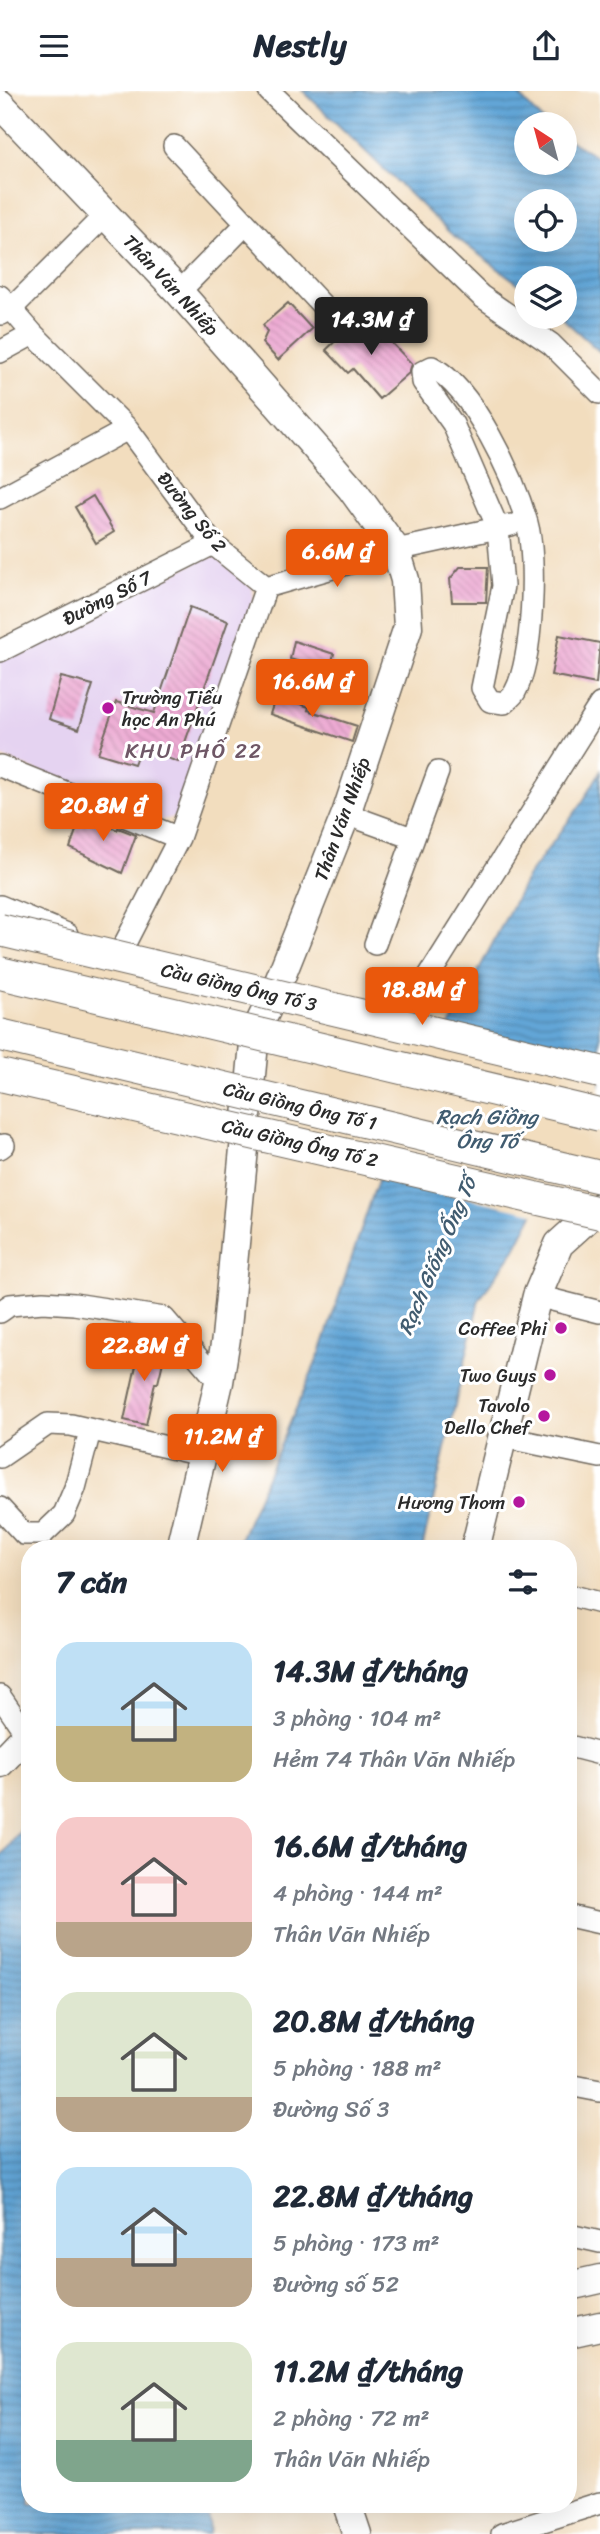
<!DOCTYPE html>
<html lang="vi">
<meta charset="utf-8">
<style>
body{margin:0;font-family:Sriracha,sans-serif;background:#f6f6f7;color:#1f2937;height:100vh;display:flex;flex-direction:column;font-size:26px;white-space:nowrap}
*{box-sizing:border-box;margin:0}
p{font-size:23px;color:#747a83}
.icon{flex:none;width:38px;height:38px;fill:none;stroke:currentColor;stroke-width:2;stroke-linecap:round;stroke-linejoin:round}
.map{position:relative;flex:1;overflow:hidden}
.sheet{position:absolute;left:21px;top:1449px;width:556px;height:973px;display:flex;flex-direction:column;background:#fff;border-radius:28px;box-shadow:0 7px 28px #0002}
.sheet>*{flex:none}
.needle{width:46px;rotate:324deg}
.controls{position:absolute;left:514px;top:21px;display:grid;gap:14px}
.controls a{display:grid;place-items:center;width:63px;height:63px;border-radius:50%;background:#fff;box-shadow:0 7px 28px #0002;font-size:35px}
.price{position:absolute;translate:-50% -60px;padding:0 16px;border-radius:7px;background:#ea580c;color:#fff;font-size:23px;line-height:46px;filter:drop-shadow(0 2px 4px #0008)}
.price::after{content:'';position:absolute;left:50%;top:42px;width:21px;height:16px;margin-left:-10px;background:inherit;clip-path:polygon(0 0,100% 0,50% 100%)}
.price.active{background:#222;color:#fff}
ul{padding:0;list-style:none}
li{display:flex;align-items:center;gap:21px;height:175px;padding:0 35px}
li span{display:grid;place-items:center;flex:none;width:196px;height:140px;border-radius:21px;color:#555}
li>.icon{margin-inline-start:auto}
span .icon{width:84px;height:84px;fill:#fffc;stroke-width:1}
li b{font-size:30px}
h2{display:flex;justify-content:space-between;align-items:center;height:84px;padding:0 35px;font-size:30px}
header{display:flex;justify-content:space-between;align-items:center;height:91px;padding:0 35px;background:#fff;font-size:32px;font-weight:700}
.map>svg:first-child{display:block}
.built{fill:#e5d3f1}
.water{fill:url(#water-rules);stroke:#466881;stroke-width:2;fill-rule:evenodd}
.pier{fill:#f2ddbe}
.building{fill:url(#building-back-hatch)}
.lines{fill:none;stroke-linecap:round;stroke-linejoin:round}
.street-casing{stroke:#71695e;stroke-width:24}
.secondary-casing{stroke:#71695e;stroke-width:31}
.street{stroke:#fff;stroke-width:21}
.secondary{stroke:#fff;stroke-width:28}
.primary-bridge-casing{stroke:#71695e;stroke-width:34;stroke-linecap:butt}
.primary-bridge{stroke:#fff;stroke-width:32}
.poi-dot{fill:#b5179e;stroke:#fff;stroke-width:2.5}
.labels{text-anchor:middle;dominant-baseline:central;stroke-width:6;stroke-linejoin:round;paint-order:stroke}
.street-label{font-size:19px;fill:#2b2b2b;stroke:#fff}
.poi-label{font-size:19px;fill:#2b2b2b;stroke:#fff;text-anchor:end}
.neighbourhood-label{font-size:21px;letter-spacing:2px;fill:#6f5766;stroke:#fff}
.water-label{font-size:21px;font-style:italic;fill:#415c70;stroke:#fff}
</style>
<header><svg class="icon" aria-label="menu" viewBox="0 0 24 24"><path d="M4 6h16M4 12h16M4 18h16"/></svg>Nestly<svg class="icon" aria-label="share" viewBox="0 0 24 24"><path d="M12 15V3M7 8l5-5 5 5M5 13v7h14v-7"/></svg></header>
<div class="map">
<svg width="600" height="2443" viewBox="0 0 600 2443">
<defs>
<pattern id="water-rules" width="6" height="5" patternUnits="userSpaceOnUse" patternTransform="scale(1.75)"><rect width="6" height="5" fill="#62a6d7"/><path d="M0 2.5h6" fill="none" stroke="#5187af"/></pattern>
<pattern id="building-back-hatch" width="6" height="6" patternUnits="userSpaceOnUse" patternTransform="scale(1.75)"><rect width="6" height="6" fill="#edaad3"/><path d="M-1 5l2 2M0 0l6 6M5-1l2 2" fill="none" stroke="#cb92b5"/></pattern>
</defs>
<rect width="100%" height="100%" fill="#fff"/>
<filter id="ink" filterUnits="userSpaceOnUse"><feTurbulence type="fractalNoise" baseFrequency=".0143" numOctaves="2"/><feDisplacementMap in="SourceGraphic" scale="14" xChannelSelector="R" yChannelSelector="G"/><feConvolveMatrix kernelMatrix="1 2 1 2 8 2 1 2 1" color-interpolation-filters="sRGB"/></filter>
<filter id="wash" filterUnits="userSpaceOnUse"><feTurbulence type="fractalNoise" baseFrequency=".00686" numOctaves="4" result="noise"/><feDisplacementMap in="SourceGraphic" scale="28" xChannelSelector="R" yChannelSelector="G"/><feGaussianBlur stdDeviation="1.57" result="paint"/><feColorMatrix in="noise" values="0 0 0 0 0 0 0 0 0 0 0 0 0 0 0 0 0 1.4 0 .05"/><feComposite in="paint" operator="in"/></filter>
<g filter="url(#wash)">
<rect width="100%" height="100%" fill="#f2ddbe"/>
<path class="built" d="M216 466 252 496 254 508 175 726 160 729 0 665V570L205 467Z"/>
<path class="water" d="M303 0H515L546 33H527V72H565V47L600 67V261L561 226H565V187H527V199L450 142ZM565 110V149H527V110Z
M600 681V994L515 1158 479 1209 422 1458H236L320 1262 374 1100 405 1021 527 786 582 712Z
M30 1727V2413H207L209 2443H0V1767Z"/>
<path class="pier" d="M446 936 600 973V1001L537 1123 376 1086 402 1019Z"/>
<g id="blocks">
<path class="building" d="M288 212 312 238 278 269 262 252 267 241 263 234Z
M364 223 412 273 409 282 379 308 353 278 348 282 326 259Z
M93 405 114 441 96 452 75 416Z
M460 476H488L486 511H452L450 488Z
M190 516 228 530 178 671 140 657 134 673 98 662 116 611 154 622Z
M559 544 600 552 596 593 551 584Z
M294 550 334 563 329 580 290 568Z
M61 586 93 594 79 638 49 628Z
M276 605 309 616 308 619 357 635 352 651 270 623Z
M82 722 117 739 118 737 136 744 122 782 70 757Z
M141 1252 166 1258 158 1292H155L146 1334 124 1329Z"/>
</g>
</g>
<g filter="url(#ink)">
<use href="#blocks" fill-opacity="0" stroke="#71695e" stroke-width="2"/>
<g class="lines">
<defs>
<path id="street" d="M269 0 481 205 551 253 600 302
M174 55 322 214
M179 201 246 133
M0 205 33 243 128 338 213 453 266 496 179 747 120 862
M2 223 12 217 105 124
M0 261 33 243
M432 276C473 297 514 387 527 432 537 467 533 569 515 601 513 605 507 609 504 612L490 610 482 597 503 495 498 437 453 333 423 291 422 281Z
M0 407 128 338
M266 496 396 459 511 434
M0 560 213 453
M0 675 179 747
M346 723 412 747
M0 815 67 843
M375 853 438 681
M388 932 398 934 600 613
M0 1057 4 1054
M537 1205 600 1221
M0 1221 10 1214 43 1211 74 1213 164 1227 219 1291
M503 1346 600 1366
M0 1366 48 1333 71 1334 201 1364
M0 1417 24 1443H43L64 1423 75 1397 90 1340
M569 1504 600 1512
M0 1605 27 1644
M569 1655 600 1663
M569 1825 600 1832
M569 1994 600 2000
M569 2144 600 2151
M502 2443 600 2412"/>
<path id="secondary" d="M0 13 179 201 351 397 396 459 405 489 408 536 346 723 274 903 255 942 226 1247 219 1291 180 1458
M475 1458 537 1205 559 1153 600 1116
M0 1672 30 1641
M569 2195 600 2188
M569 2242 600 2235
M347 2413 357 2443"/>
</defs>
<use href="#street" class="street-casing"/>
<use href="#secondary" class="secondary-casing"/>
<use href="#street" class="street"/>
<use href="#secondary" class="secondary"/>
<defs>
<path id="primary-bridge" d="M0 839 600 981
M0 882 600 1024
M0 944 600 1086
M0 984 600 1122"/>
</defs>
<use href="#primary-bridge" class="primary-bridge-casing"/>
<use href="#primary-bridge" class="primary-bridge"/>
</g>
</g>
<g class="poi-dot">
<circle cx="108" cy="617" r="7"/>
<circle cx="561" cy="1237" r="7"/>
<circle cx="550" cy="1284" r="7"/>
<circle cx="544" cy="1325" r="7"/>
<circle cx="519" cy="1411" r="7"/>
</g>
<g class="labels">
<g class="street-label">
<text transform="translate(171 194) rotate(47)">Thân Văn Nhiếp</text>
<text transform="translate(192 421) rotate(51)">Đường Số 2</text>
<text transform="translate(107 507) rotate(-27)">Đường Số 7</text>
<text transform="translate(342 728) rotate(-70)">Thân Văn Nhiếp</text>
<text transform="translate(239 896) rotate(13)">Cầu Giồng Ông Tố 3</text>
<text transform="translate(300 1015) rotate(13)">Cầu Giồng Ông Tố 1</text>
<text transform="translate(300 1052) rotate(13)">Cầu Giồng Ống Tố 2</text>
</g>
<g class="poi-label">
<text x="122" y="606" text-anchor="start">Trường Tiểu<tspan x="122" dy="22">học An Phú</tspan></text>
<text x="547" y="1237">Coffee Phi</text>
<text x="536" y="1284">Two Guys</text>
<text x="530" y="1314">Tavolo<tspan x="530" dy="22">Dello Chef</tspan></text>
<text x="505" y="1411">Hương Thơm</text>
</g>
<g class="neighbourhood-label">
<text x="194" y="660">KHU PHỐ 22</text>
</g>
<g class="water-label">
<text x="487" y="1026">Rạch Giồng<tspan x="487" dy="24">Ông Tố</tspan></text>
<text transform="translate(437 1165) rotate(-67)">Rạch Giống Ống Tố</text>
</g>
</g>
</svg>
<div class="controls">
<a><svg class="needle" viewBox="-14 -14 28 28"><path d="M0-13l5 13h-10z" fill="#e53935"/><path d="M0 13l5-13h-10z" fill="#747a83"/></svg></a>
<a><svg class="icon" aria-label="locate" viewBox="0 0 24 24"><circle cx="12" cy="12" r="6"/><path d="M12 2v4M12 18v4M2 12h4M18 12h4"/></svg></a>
<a><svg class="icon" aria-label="layers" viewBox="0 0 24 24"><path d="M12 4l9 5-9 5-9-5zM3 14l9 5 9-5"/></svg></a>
</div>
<b class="price active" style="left:371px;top:266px">14.3M ₫</b>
<b class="price" style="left:337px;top:498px">6.6M ₫</b>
<b class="price" style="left:312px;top:628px">16.6M ₫</b>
<b class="price" style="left:103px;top:752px">20.8M ₫</b>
<b class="price" style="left:422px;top:936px">18.8M ₫</b>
<b class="price" style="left:144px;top:1292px">22.8M ₫</b>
<b class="price" style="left:222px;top:1383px">11.2M ₫</b>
<section class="sheet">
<h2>7 căn<svg class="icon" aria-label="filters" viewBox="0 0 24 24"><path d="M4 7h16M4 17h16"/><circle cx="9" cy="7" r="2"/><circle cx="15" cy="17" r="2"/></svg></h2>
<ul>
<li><span style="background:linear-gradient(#bfe0f5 60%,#c2b280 0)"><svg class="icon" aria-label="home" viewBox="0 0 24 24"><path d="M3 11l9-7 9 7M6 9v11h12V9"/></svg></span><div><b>14.3M ₫/tháng</b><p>3 phòng · 104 m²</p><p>Hẻm 74 Thân Văn Nhiếp</p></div></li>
<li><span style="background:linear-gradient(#f6c9c9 75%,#b9a48a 0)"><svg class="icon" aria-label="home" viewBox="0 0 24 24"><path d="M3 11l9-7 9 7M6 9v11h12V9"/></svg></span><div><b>16.6M ₫/tháng</b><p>4 phòng · 144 m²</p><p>Thân Văn Nhiếp</p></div></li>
<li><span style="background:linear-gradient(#dfe7d0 75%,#b9a48a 0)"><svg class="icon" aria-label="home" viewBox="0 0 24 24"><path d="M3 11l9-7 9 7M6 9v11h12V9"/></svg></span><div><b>20.8M ₫/tháng</b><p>5 phòng · 188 m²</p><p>Đường Số 3</p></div></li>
<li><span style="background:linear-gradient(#bfe0f5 65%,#b9a48a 0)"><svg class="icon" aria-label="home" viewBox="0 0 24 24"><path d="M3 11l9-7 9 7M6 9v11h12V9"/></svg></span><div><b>22.8M ₫/tháng</b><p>5 phòng · 173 m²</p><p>Đường số 52</p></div></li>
<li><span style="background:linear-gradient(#dfe7d0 70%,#7fa58c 0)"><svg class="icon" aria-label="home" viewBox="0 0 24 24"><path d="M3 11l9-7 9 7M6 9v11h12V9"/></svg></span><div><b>11.2M ₫/tháng</b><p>2 phòng · 72 m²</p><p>Thân Văn Nhiếp</p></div></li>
</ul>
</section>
</div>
